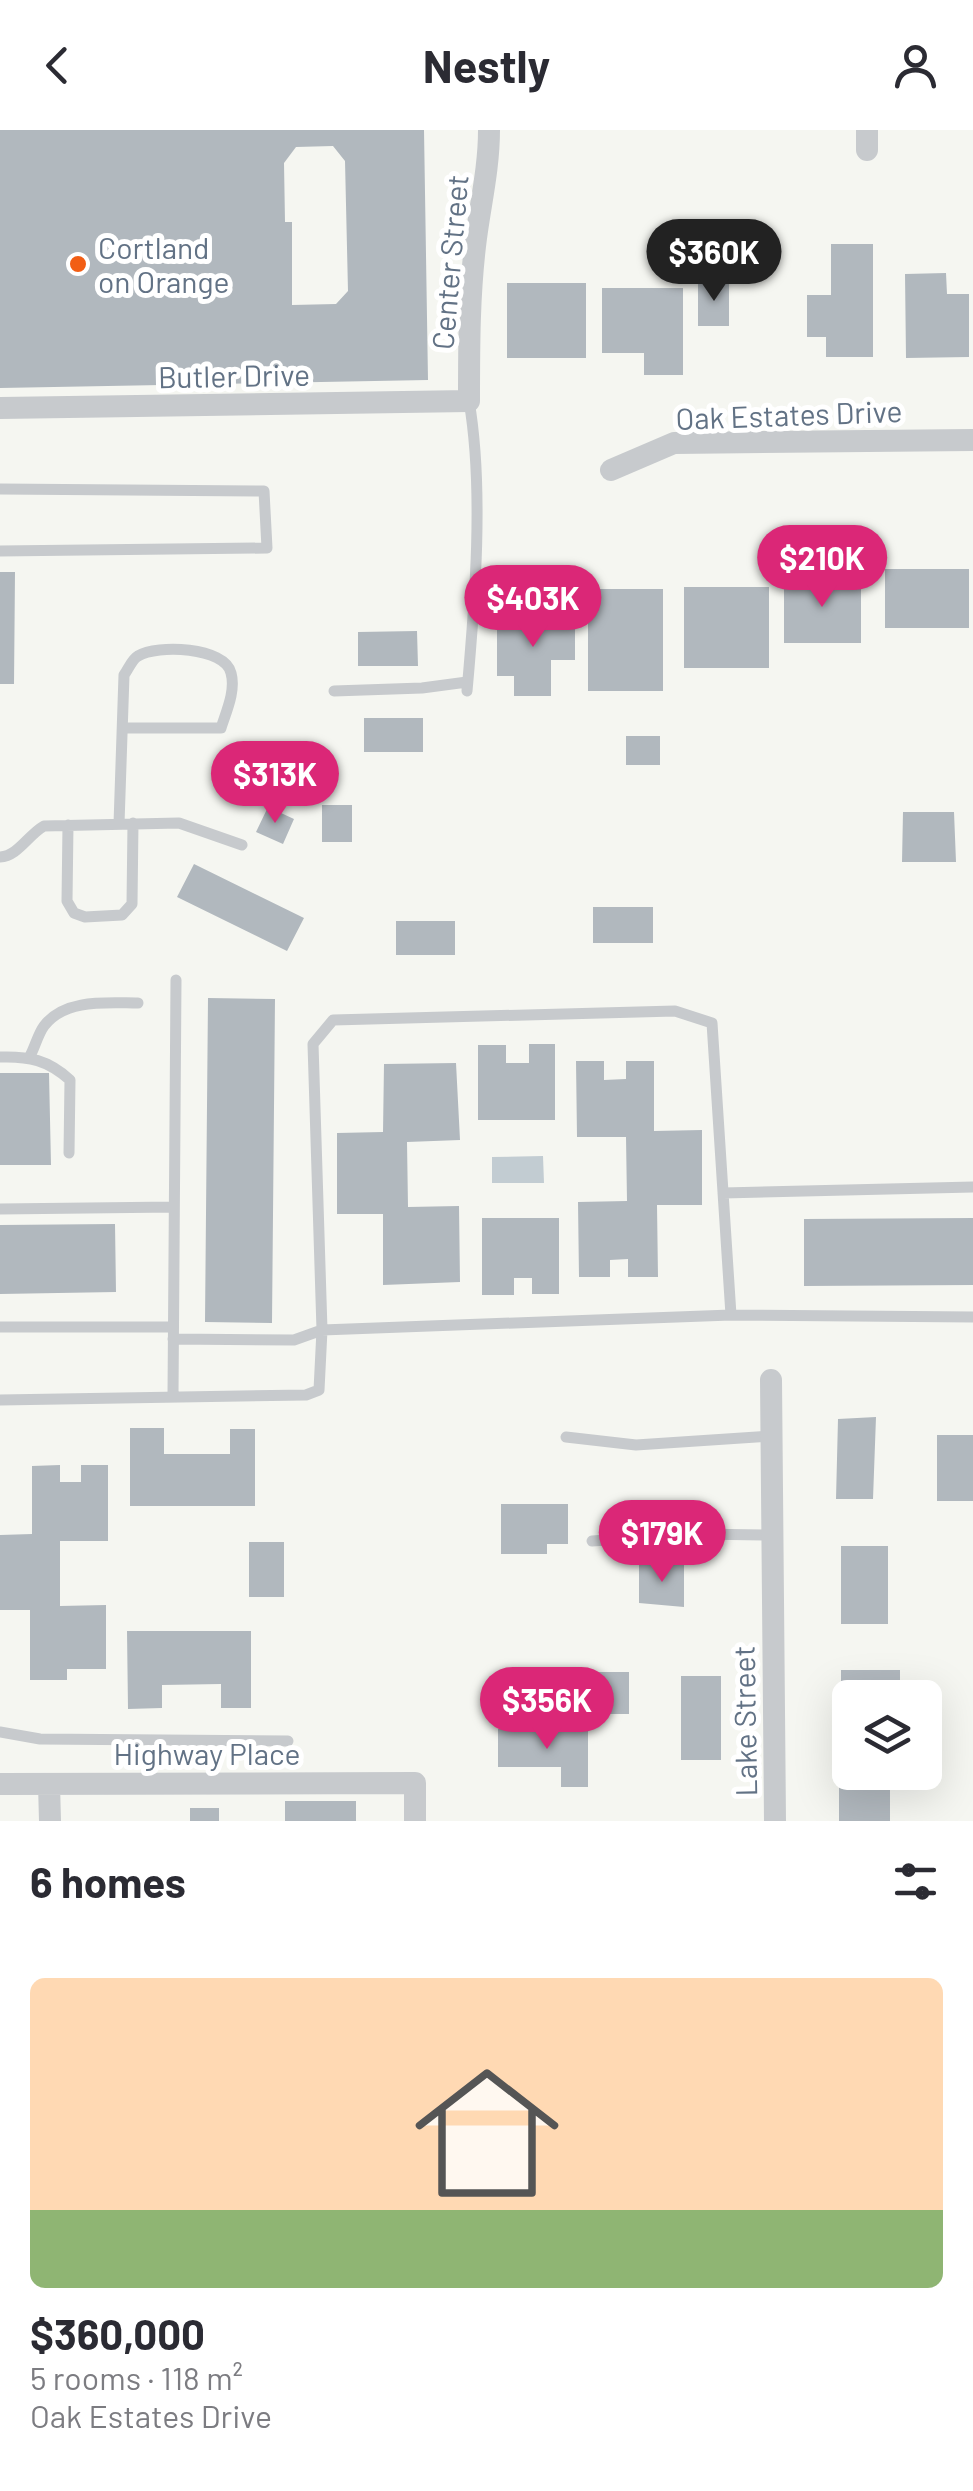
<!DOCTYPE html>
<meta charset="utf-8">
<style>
body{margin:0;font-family:Barlow,sans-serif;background:#f2f2f3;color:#2b2b33;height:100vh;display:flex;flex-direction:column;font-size:38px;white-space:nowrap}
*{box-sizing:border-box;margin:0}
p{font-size:32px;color:#7c7c81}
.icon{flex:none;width:55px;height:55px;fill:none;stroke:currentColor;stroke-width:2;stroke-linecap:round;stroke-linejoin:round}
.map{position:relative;height:1691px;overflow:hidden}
.panel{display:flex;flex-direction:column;background:#fff;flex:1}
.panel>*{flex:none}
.buttons{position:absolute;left:832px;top:1550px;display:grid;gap:20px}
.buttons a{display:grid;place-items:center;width:110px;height:110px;border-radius:15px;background:#fff;box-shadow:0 10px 40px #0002;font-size:50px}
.price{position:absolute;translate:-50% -85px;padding:0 22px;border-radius:35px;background:#db2777;color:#fff;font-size:32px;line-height:65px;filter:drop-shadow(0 2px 5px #0008)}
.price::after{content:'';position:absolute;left:50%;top:60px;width:30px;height:22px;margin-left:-15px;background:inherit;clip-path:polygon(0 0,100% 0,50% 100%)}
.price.current{background:#222;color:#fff}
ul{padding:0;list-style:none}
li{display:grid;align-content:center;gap:20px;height:530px;padding:0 30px}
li+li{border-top:2px solid #e1e1e2}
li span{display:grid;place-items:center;height:310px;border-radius:15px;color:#555}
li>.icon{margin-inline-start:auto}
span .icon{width:180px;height:180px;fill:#fffc;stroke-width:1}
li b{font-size:42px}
h2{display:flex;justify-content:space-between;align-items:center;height:120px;padding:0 30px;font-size:42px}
header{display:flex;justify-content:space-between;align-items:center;height:130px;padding:0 30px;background:#fff;font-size:45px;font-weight:700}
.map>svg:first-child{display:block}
.water{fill:#c2ccd2}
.building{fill:#b1b8be;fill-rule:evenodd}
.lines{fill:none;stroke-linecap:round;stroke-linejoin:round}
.lane{stroke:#c7cacd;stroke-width:11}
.street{stroke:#c7cacd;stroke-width:22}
.poi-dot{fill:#f25e15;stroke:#fff;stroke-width:4}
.labels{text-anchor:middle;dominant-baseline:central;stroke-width:10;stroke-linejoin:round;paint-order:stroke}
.poi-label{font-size:30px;fill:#627285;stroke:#fff;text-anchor:start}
.street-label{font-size:30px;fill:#627285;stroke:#fff}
</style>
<header><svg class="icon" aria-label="back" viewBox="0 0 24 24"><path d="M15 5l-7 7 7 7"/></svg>Nestly<svg class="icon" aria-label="person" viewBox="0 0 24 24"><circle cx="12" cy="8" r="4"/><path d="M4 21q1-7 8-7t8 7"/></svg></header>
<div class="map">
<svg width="973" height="1691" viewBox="0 0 973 1691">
<rect width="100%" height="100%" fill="#f5f6f1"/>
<path class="water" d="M543 1026 544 1053H492V1027Z"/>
<path class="building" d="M0 0H424L428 250 0 258ZM333 16 345 31 348 161 336 174 292 175V92H285L284 33 296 17Z
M831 114H873V227H826V207H807V165H831Z
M946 143 947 164H969V227L906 228 905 144Z
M698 152H729V196H698Z
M507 153H586V228H507Z
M602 158H683V245H644V223H602Z
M885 439H969V498H885Z
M0 442H15L14 554H0Z
M784 448H861V513H784Z
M684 457H769V538H684Z
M588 459H663V561H588Z
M497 485H575V530H551V566H514V546H497Z
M417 501 418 536H358V502Z
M364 588H423V622H364Z
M626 606H660V635H626Z
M322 675H352V712H322Z
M268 677 294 689 283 714 256 702Z
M903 682H954L956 732H902Z
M194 734 304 788 287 821 177 767Z
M593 777H653V813H593Z
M396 791H455V825H396Z
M208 868 275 869 272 1193 205 1192Z
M529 914H555V990H478V915H506V933H529Z
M576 931H604V950L626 949V931H654V1001L702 1000V1075H657L658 1147H628V1129L610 1130V1147H579L578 1072 627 1071 626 1007H577Z
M456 933 460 1010 407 1012 408 1077 459 1076 460 1152 383 1155V1084H337V1003L383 1002 384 934Z
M0 943H49L51 1035H0Z
M482 1088H559V1164H532V1148H514V1165H482Z
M973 1088V1155L804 1156V1089Z
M115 1094 116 1162 0 1164V1095Z
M876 1287 873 1369H836L838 1289Z
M130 1298H164V1324H230V1299H255V1376H130Z
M937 1305H973V1371H937Z
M60 1335V1352H81V1335H108V1411H60V1476L106 1475V1539H67V1550H30V1480H0V1405L32 1404V1336Z
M501 1374H568V1414H547V1424H501Z
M249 1412H284V1467H249Z
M841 1416H888V1494H841Z
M639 1435H684V1477L639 1473Z
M127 1501H251V1578H221V1554L162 1555V1578L128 1579Z
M841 1540H900V1568H850V1617H841Z
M597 1542H629V1584H597Z
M681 1546H721V1630H681Z
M498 1599H588V1657H561V1637H498Z
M839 1651H890V1691H839Z
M285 1671H356V1691H285Z
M190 1678H219V1691H190Z"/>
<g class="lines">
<path class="lane" d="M0 359 264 361 267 418 0 421
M334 561 422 558 467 552
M467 561C475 472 484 358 469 271
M119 694 124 545C128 540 132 529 138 526 157 514 225 517 231 543 236 561 226 582 221 598H124
M68 695 67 771 74 783 85 787 122 785 132 774 133 693
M0 727C18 726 28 705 44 696L179 693 242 715
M30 926C35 917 38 904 44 896 65 868 108 873 138 873
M0 927C29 926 48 930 70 950L69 1023
M723 1063 973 1057
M0 1079 174 1077
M0 1197H173
M173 1209 294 1210 322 1200 731 1185 973 1187
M173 1265 176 850
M0 1270 306 1265 319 1260 322 1200 313 914 333 890 675 881 712 893 731 1185
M566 1307 636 1315 772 1306
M592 1411 697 1404 773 1405
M0 1602 40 1609 288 1611"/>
<path class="street" d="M867 0V20
M0 278 469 271C469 216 469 162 476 108 481 71 489 37 489 0
M611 340 674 313 973 310
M771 1250 775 1691
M0 1654 415 1653V1691
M49 1654 50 1691"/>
</g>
<circle class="poi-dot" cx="78" cy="134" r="10"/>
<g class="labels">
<g class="poi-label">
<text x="98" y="117">Cortland<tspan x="98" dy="34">on Orange</tspan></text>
</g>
<g class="street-label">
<text transform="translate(449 132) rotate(-85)">Center Street</text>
<text transform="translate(234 245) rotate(-1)">Butler Drive</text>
<text transform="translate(789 284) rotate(-2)">Oak Estates Drive</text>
<text transform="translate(744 1591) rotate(-91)">Lake Street</text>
<text x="207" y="1623">Highway Place</text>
</g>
</g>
</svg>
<div class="buttons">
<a><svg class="icon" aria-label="layers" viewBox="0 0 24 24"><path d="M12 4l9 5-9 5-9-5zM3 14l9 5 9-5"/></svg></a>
</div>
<b class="price current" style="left:714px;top:174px">$360K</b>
<b class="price" style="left:822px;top:480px">$210K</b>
<b class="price" style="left:533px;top:520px">$403K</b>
<b class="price" style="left:275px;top:696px">$313K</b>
<b class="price" style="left:662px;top:1455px">$179K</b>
<b class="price" style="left:547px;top:1622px">$356K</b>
</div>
<section class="panel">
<h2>6 homes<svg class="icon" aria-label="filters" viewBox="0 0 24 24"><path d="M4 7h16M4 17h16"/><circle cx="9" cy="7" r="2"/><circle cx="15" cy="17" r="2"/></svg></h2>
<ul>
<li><span style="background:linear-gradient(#ffd9b3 75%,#8fb573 0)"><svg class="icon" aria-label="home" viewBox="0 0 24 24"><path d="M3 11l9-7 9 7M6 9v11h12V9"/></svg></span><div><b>$360,000</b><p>5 rooms · 118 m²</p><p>Oak Estates Drive</p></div></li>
</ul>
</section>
